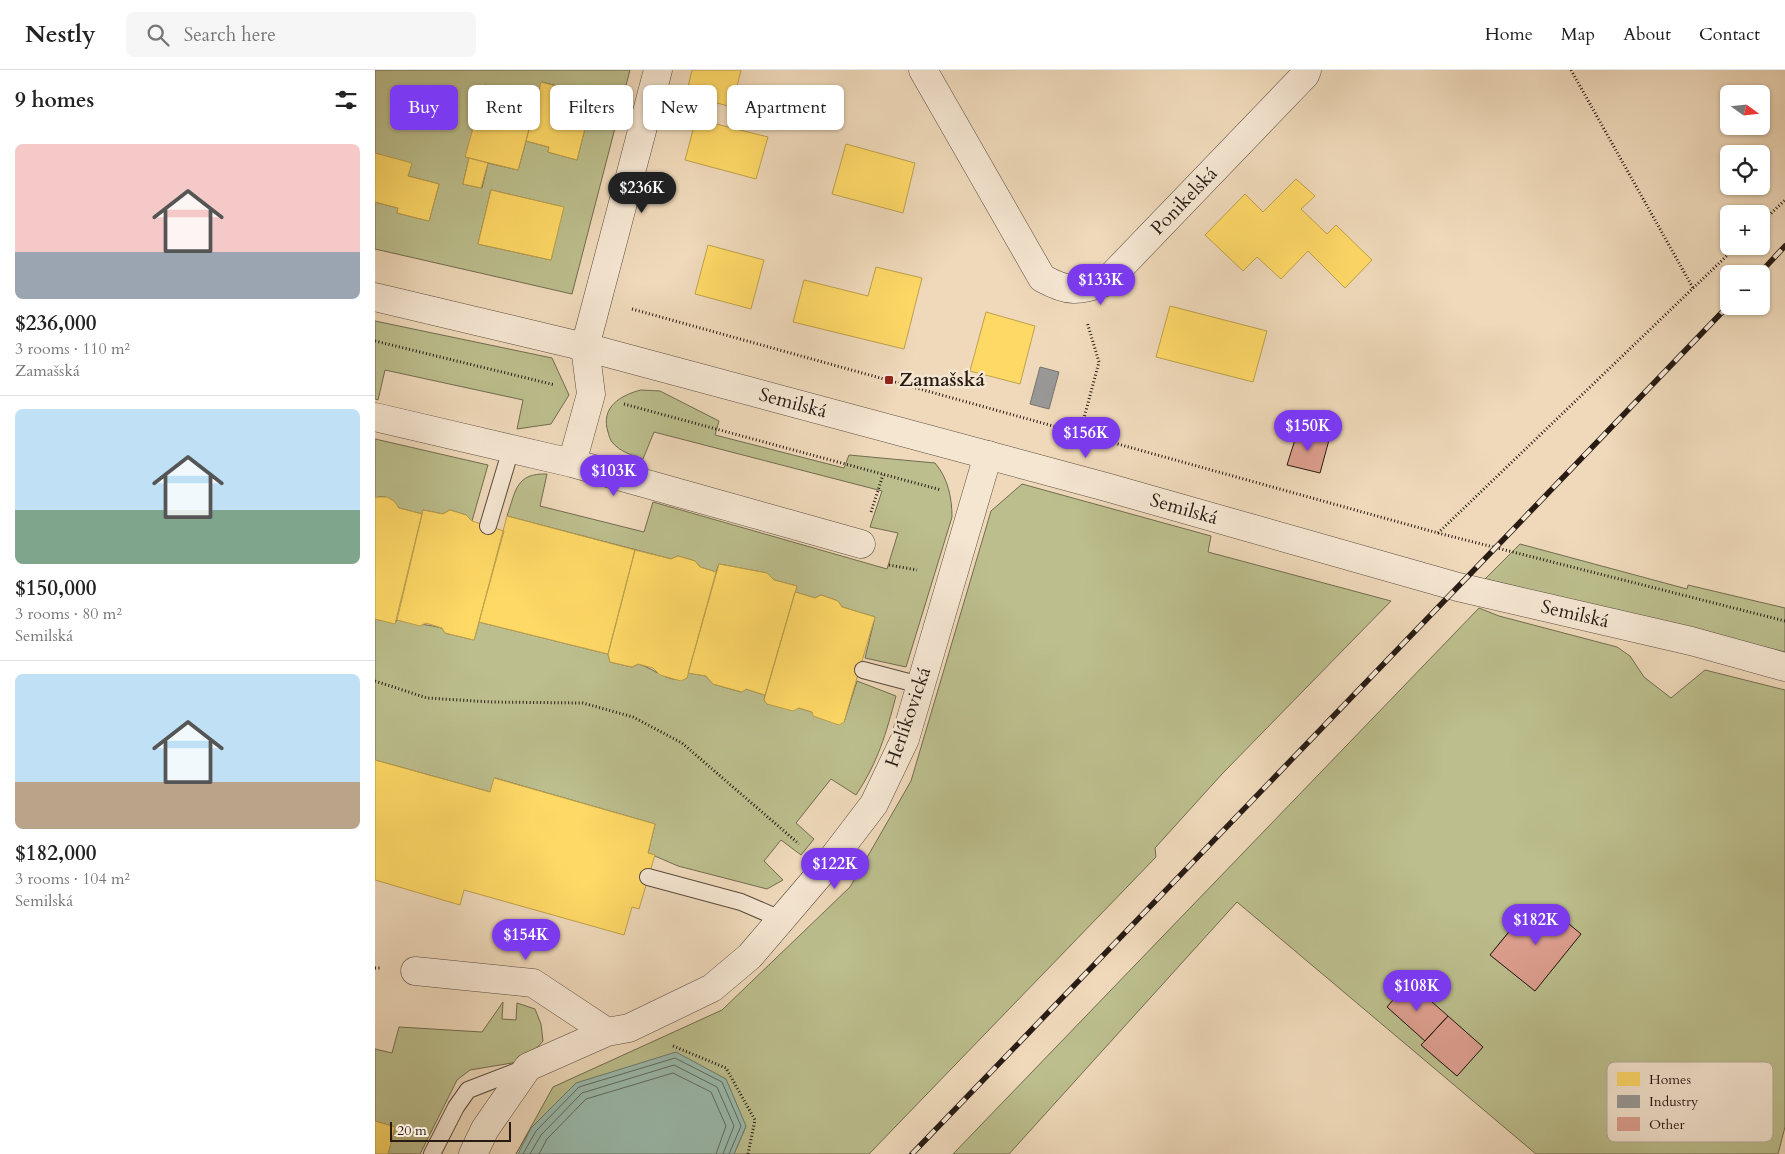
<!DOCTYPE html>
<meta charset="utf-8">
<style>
body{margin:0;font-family:Cardo,serif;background:#f6f6f6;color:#222;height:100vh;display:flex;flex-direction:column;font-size:19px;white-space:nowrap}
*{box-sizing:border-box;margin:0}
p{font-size:16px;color:#767676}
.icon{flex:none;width:28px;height:28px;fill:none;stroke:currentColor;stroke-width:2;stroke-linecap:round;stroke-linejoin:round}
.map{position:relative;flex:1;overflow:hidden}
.side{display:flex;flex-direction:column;background:#fff;width:375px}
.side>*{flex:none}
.banner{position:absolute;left:15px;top:15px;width:475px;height:45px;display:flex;gap:10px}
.needle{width:32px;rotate:105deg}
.fabs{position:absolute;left:1345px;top:15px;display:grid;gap:10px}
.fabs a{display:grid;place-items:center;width:50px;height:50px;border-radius:8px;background:#fff;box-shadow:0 1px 4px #0004;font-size:25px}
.scale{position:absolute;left:15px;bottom:12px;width:121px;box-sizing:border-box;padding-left:5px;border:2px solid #271b14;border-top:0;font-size:14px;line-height:18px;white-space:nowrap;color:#271b14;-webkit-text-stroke:4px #f5e6d2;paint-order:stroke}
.price{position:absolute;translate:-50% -42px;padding:0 11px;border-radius:18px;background:#7c3aed;color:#fff;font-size:16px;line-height:32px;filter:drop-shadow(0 1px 2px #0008)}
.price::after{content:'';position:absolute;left:50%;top:30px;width:15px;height:11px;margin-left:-8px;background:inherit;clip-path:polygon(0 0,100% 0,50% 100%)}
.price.selected{background:#222;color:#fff}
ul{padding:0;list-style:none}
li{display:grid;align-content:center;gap:10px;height:265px;padding:0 15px}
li+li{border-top:1px solid #e0e0e0}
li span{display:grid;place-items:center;height:155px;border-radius:8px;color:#555}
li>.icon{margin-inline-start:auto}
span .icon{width:90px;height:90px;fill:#fffc;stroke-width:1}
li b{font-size:21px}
h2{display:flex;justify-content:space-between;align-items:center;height:60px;padding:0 15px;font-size:21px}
.tag{padding:0 18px;border-radius:8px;background:#fff;box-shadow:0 1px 4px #0004;font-size:18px;line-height:45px}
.tag.selected{background:#7c3aed;color:#fff}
header{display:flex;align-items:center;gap:30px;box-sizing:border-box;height:70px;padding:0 25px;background:#fff;border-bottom:1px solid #e0e0e0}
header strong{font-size:24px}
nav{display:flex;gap:28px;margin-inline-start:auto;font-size:18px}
.search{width:350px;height:45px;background:#f6f6f6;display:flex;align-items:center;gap:12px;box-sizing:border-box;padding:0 18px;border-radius:8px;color:#767676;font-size:19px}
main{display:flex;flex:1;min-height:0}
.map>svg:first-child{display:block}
.green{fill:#bcbe8d;stroke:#726c50;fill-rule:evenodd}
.water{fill:#9abaac;stroke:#6c7a6f}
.homes{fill:#ffd966;stroke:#bea04d}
.industry{fill:#999;stroke:#777371}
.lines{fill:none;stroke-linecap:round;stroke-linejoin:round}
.shore{stroke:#606a60;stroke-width:1}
.building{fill:#dd9f8f;stroke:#271b14}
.service-casing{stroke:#594a3e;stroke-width:18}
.minor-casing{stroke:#594a3e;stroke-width:29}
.tertiary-casing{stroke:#594a3e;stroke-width:29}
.path{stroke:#271b14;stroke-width:3;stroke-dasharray:1 2.5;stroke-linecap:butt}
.service{stroke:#f5e6d2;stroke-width:16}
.minor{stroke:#f5e6d2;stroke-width:28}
.tertiary{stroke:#f5e6d2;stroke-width:28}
.rail-casing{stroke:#271b14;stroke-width:5.5}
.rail{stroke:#f5e6d2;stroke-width:4;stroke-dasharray:11;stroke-linecap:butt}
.poi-dot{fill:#8f2418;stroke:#f5e6d2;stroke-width:2}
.labels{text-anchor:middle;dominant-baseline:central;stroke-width:5;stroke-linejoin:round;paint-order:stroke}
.street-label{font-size:19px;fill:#271b14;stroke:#f5e6d2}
.poi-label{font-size:19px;font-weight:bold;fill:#271b14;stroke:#f5e6d2;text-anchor:start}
.key{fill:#f5e6d2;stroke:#b7a999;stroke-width:1}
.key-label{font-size:14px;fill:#271b14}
</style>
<header>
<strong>Nestly</strong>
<div class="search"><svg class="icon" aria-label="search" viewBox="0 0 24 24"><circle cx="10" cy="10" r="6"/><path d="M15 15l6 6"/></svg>Search here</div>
<nav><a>Home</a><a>Map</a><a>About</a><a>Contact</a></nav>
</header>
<main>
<section class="side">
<h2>9 homes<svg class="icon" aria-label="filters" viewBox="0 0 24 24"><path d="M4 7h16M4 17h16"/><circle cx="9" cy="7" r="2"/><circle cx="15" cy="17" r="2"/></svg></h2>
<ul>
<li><span style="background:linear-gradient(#f6c9c9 70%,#9aa5b1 0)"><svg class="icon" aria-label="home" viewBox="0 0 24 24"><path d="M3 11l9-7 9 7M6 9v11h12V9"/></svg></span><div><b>$236,000</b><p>3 rooms · 110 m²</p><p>Zamašská</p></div></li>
<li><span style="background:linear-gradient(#bfe0f5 65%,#7fa58c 0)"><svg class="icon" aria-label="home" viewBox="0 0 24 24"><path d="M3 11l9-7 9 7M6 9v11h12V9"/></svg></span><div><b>$150,000</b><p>3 rooms · 80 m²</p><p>Semilská</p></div></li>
<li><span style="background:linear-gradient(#bfe0f5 70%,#b9a48a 0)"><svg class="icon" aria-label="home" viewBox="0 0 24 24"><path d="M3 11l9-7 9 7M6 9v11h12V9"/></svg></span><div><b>$182,000</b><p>3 rooms · 104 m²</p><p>Semilská</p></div></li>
</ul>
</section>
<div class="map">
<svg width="1410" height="1084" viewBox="0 0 1410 1084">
<rect width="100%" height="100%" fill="#efd9ba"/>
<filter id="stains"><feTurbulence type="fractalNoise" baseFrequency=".004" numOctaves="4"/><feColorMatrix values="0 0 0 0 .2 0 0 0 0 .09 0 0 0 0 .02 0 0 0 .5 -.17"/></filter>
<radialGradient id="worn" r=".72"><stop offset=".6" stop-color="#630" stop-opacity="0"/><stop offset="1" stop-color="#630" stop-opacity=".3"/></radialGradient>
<path class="green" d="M0 0H255L197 224 0 179V132L23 138 22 143 54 151 64 114 33 106 36 94 0 83ZM167 12 210 23 208 31 216 34 202 90 173 82 174 77 151 71 143 100 113 93 107 118 88 114 94 88 91 87 110 15 162 30ZM116 120 188 137 176 190 103 174Z
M0 251 177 288 194 325 176 354 142 359 148 330 10 300 3 330 0 329Z
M266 320 285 321 344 351 340 365 469 398 474 385 560 393C573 408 577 428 577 447L531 597 490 588 500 547 467 537 463 531 446 525 440 528 420 522 422 516 399 510 392 503 344 494 341 502 325 497 320 491 303 486 296 489 132 446C141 420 141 403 172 404L165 436 269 462 278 432 512 499 523 463 495 457 507 421 279 362 268 389C257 385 245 382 237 372 235 370 234 365 233 362 225 337 246 325 266 320Z
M0 369 113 395 97 451 91 445 75 440 68 444 48 440 47 444 24 438C18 429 10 424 0 428Z
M647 414 836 466 833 482 1016 531 847 704 780 778 781 787 494 1084H359L371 1056 156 1058 141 1084 178 1017 347 940 475 817 536 711 616 441Z
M1145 474 1312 519 1313 515 1410 538V582L1110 509Z
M1104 538 1124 546 1242 577 1255 586 1269 607 1296 628 1330 600 1410 620V1057L1403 1084H1161L862 832 634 1084H578ZM1171 835 1206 864 1160 921 1115 885 1151 840 1160 847ZM1034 912 1108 977 1082 1006 1047 976 1050 971 1012 937Z
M0 549 20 553 22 550C38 554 52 554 67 558L70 563 99 570 104 552 233 584 235 592 257 597 263 594C279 598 295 615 312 608L313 603 331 606 338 614 366 622 371 619 390 625 389 630 392 634 424 638 469 652 482 611 521 626C511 664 503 692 481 725L456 709 421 753 439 769 426 785 406 770 389 791 408 810 392 819 303 796 273 783 280 754 120 708 115 722 0 690Z
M128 932 127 949 141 950 142 933 160 939 166 954 168 971 159 981 143 992 95 1000 82 1010 45 1084H13L20 1057 0 1051V979L17 983 24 957 107 962Z"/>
<path class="water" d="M301 982 351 1009 371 1056 359 1084H143L156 1058 201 1013Z"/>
<path class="homes" d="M317 0H366L357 37 311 25Z
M166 12 211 24 208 31 216 34 202 90 173 82 174 77 151 71Z
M110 15 162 30 143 100 90 87Z
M321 49 393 67 381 109 310 90Z
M471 74 540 93 528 143 457 124Z
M0 83 37 93 33 106 64 114 54 151 22 143 23 138 0 132Z
M94 88 113 93 106 118 88 114Z
M921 109 940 126 926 139 952 164 961 155 997 190 970 218 933 181 906 209 882 187 868 201 830 165 870 124 888 142Z
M116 120 189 137 176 190 103 174Z
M333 175 389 190 376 239 320 224Z
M501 197 547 208 529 279 418 252 429 210 493 226Z
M795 236 892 261 878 312 781 287Z
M611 242 660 256 645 314 595 301Z
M2 427H12L19 431 24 438 47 444 20 554 0 549V428Z
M48 440 68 444 75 440 91 445 97 451 129 461 99 570 70 563 67 558 51 553 45 556 22 550Z
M132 446 260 480 233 584 104 552Z
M260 480 296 489 303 486 320 491 325 497 341 502 312 608 306 611 285 605 278 598 263 594 257 597 235 592 233 584Z
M344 494 392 503 399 510 422 516 390 625 371 619 367 622 338 614 331 606 313 603Z
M420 522 440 528 446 525 463 531 467 537 500 547 469 652 464 655 438 646 437 642 424 638 418 641 392 634 389 630Z
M0 690 115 722 119 708 280 754 273 783 280 785 264 839 257 837 249 865 89 820 85 835 0 810Z
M0 1051 20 1057 13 1084H0Z"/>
<path class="industry" d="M665 297 684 302 674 339 655 334Z"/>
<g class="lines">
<path class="shore" d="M148 1084 161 1061 204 1017 300 988 347 1012 366 1056 354 1084
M155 1084 166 1065 207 1023 299 995 342 1017 359 1056 348 1084
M164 1084 172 1069 211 1029 298 1003 336 1022 351 1056 341 1084"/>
</g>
<path class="building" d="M923 360 954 370 945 403 912 395Z
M1171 835 1206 864 1160 921 1115 885 1152 840 1160 847Z
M1034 912 1073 946 1050 971 1012 937Z
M1073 946 1108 977 1082 1006 1046 975Z"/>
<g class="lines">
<defs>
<path id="service" d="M113 456 136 379
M488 600 545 615
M273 807 366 832 408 850
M57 1084 81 1037 93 1020 150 998"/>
<path id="minor" d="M548 0 667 208C694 223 702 221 731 212L930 5 932 0
M0 347 197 393 486 474
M197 393 216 324 210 277 283 0
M40 901 158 913 232 962
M98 1084 110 1059 153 997 232 962 254 958 337 918 375 886 451 797 499 734 530 669 613 385"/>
<path id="tertiary" d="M0 227 210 277 731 417 1083 517 1316 571 1410 597"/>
</defs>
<use href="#service" class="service-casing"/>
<use href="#minor" class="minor-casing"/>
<use href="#tertiary" class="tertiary-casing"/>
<path class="path" d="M1196 0 1318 218
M1386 153 1410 130
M257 239 1063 463 1410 551
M0 271 180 315
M249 334 566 420
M705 363 724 292 712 252
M496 442 508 405
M1063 463 1362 176
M514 495 542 500
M0 611 52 628 116 632 208 633 258 647 307 673 424 774
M0 898H7
M298 976 351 998 380 1050 373 1084"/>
<use href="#service" class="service"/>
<use href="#minor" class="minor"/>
<use href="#tertiary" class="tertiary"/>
<defs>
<path id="rail" d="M1384 204 1410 176
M537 1084 1354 235"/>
</defs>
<use href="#rail" class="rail-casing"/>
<use href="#rail" class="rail"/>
</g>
<rect class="poi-dot" x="509" y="305" width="10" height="10" rx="2.5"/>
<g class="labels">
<g class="street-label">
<text transform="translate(809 131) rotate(-46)">Ponikelská</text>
<text transform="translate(418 333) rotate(15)">Semilská</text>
<text transform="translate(809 439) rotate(16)">Semilská</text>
<text transform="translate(1200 544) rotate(13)">Semilská</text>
<text transform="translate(533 647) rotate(-71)">Herlíkovická</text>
</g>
<g class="poi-label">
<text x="524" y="310">Zamašská</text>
</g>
</g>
<rect x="1232" y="992" width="166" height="80" rx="8" class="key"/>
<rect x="1242" y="1002" width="23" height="14" fill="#ffd966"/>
<rect x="1242" y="1025" width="23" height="13" fill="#999"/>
<rect x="1242" y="1047" width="23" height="14" fill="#dd9f8f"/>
<g class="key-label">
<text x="1274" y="1014">Homes</text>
<text x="1274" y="1036">Industry</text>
<text x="1274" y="1059">Other</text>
</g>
<rect width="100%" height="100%" filter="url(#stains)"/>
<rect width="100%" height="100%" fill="url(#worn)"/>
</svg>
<div class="fabs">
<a><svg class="needle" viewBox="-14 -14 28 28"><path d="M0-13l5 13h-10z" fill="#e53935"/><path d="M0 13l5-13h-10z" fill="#767676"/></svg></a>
<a><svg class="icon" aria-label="locate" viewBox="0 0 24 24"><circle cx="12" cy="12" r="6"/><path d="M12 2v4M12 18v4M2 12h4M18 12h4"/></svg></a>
<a>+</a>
<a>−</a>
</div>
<div class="scale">20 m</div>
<b class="price selected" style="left:267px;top:144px">$236K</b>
<b class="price" style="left:726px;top:236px">$133K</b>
<b class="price" style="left:933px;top:382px">$150K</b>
<b class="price" style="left:711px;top:389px">$156K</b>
<b class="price" style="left:239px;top:427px">$103K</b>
<b class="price" style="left:460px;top:820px">$122K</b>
<b class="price" style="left:1161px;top:876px">$182K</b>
<b class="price" style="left:151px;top:891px">$154K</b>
<b class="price" style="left:1042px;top:942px">$108K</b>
<div class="banner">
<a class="tag selected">Buy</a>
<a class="tag">Rent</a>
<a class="tag">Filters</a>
<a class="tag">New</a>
<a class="tag">Apartment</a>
</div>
</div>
</main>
